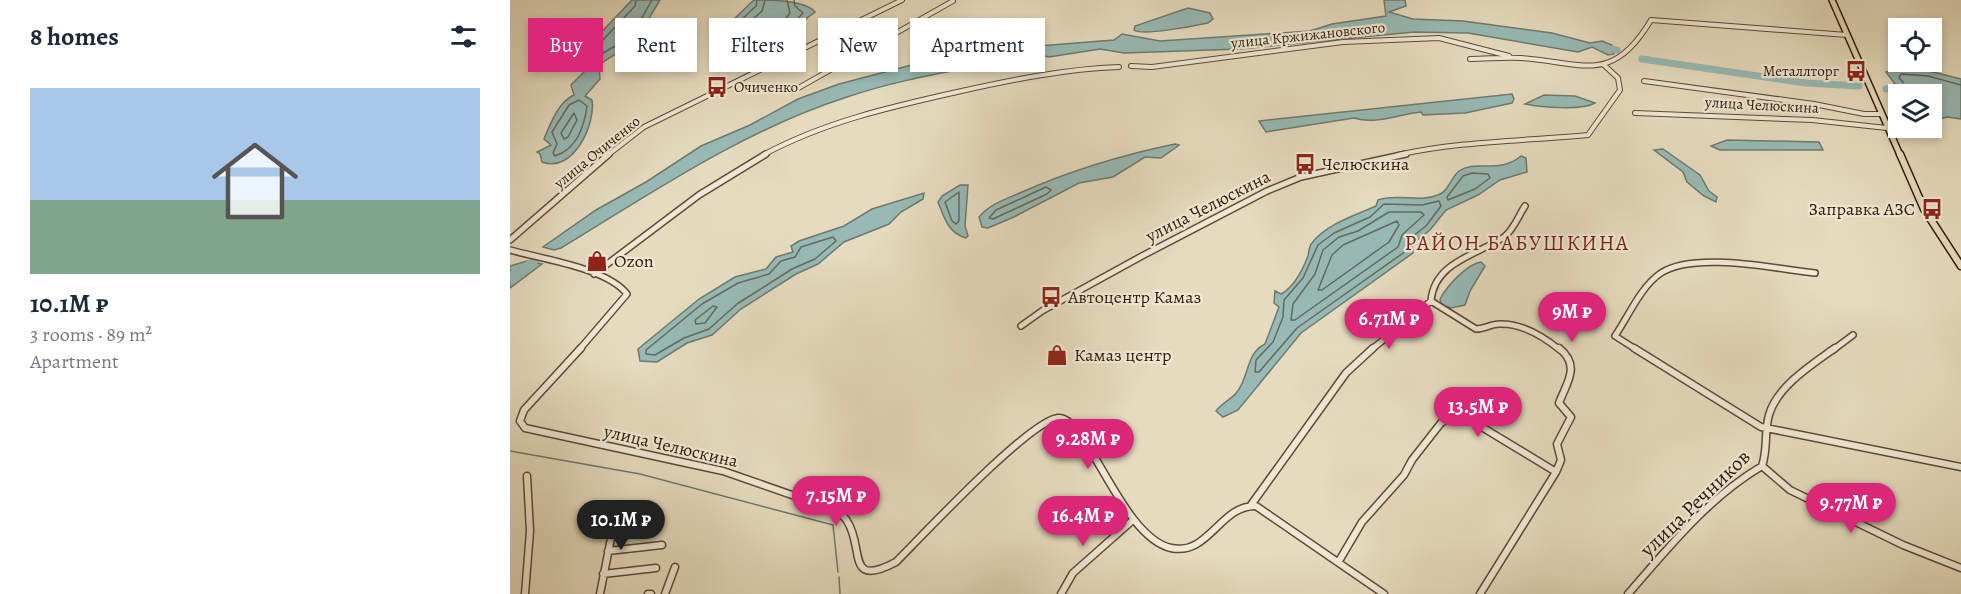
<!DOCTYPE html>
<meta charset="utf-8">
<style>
body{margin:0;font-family:Alegreya,serif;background:#f6f6f7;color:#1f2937;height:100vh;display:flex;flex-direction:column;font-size:22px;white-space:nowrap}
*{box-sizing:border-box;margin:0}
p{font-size:20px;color:#747a83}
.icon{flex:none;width:33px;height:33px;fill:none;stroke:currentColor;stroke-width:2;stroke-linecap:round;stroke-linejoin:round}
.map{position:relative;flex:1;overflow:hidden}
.panel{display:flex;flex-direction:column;background:#fff;width:510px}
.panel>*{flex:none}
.hud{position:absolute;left:18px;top:18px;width:570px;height:54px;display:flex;gap:12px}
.controls{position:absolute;left:1378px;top:18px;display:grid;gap:12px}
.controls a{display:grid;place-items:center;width:54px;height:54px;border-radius:0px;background:#fff;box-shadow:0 3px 9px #0003;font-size:30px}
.price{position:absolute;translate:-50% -51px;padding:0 14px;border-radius:21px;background:#db2777;color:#fff;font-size:20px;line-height:39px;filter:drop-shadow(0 2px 3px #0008)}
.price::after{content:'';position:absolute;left:50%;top:36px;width:18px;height:14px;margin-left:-9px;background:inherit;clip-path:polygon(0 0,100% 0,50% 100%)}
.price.active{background:#222;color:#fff}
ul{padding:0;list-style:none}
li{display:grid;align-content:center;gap:12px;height:318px;padding:0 30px}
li+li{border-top:2px solid #e0e1e3}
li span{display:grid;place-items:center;height:186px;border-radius:0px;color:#555}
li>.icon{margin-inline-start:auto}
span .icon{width:108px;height:108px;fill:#fffc;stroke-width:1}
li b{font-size:26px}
h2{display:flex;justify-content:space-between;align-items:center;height:72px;padding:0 30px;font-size:26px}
.chip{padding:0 21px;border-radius:0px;background:#fff;box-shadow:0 3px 9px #0003;font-size:21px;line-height:54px}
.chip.active{background:#db2777;color:#fff}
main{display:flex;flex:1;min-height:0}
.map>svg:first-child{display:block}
.water{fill:#97bab6;stroke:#6e7a70;stroke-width:1.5}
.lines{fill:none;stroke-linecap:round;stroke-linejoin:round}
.shore{stroke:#646a5e;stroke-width:1.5}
.stream{stroke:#6e7a70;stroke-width:1.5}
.river-far1{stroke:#97bab6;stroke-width:7}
.river{stroke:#97bab6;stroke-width:8}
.minor-far2-casing{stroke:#5e4a34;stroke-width:6}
.minor-far1-casing{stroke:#5e4a34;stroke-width:8}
.minor-casing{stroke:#5e4a34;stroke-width:9}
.major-far1-casing{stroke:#311906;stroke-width:8}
.major-casing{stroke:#311906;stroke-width:9}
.minor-far2{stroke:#efe8d5;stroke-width:4}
.minor-far1{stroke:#efe8d5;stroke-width:5}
.minor{stroke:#efe8d5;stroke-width:6}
.major-far1{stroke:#e6dbbe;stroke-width:5}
.major{stroke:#e6dbbe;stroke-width:6}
.labels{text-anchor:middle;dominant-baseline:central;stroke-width:4.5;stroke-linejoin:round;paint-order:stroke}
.far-street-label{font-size:15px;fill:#311906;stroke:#efe8d5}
.far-poi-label{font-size:15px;fill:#311906;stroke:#efe8d5;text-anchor:end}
.poi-label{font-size:18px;fill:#311906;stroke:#efe8d5;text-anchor:start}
.street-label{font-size:18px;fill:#311906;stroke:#efe8d5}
.quarter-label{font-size:21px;letter-spacing:1.5px;fill:#7a1f14;stroke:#efe8d5}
.near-street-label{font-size:21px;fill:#311906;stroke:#efe8d5}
</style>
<main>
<section class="panel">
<h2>8 homes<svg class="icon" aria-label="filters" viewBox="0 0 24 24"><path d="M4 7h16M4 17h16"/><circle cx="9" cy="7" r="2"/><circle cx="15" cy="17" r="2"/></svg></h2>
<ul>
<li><span style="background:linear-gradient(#a9c7e8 60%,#7fa58c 0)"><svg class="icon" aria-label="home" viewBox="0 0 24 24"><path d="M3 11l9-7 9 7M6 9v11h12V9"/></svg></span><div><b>10.1M ₽</b><p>3 rooms · 89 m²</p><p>Apartment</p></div></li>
</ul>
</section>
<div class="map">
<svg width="1451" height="594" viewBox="0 0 1451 594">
<rect width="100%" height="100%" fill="#e6dbbe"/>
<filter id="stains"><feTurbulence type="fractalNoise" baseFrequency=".00333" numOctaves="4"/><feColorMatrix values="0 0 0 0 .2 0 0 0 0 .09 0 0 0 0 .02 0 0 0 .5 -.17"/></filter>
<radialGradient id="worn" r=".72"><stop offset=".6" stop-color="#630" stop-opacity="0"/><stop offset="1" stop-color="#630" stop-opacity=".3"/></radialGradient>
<path class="water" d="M122 0H150L126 40 89 65 90 79 75 96 82 100C86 124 63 174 32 162L30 154 27 152 41 145 34 139C40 125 48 102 64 95L61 85 85 61 84 40Z
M244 0C261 0 295 0 305 12L285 27 273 52C256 62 240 67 221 60L213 44 222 21Z
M874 0H895L896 6 879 12 903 19 953 21 1042 33 1080 43 1092 41 1102 45 1104 54 1098 55 1082 47 1068 52 958 33 904 32 730 49 614 53 590 49 539 57 524 54C461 69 399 76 337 97 234 130 143 192 51 248L44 250 33 247 86 210 136 182 191 146 240 125 288 99 329 84 413 62 478 50 604 40 612 34 650 41 800 31 822 24 876 16Z
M678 8 700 13 703 19 698 23C684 26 632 36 624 30L625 26Z
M1394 68 1419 71 1451 79V119L1437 117 1422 121V94H1389V103L1384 95 1391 87 1385 84 1376 72Z
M1002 94 1004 99 1002 103 955 113 913 115 911 112C889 114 866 125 844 118L756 132 749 121Z
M1034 95 1065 96 1085 103C1071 111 1031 107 1015 104Z
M1217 140 1309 142 1313 150H1210L1201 146Z
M665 144 669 145 651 158 635 157 603 177 569 183 504 217 478 228 472 227 469 217C480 204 496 199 512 192 562 170 612 155 665 144Z
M1153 149 1190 175 1199 191 1207 197 1206 202 1194 196 1177 182 1173 172 1144 150Z
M1011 156 1016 158 1017 172 990 180 968 195 936 210 920 230 902 244 903 253 791 333 728 410 713 417 706 411C712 403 722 399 727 392 740 376 735 354 755 344L769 307 764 303 765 291 771 294C784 287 793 269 798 256 799 251 799 246 802 243 816 224 846 215 866 206L868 200C886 193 909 203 928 195 939 191 941 177 949 171 966 159 988 175 1011 156Z
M450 185H458L455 226 458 236 456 238C438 233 434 217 428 202L432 196Z
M414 193 413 199 391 212 379 224 334 242 308 264 286 274 231 309 202 335 177 343 147 362 130 361 128 349 189 299 225 277 256 269 266 257 283 252 281 246 289 241 334 226 362 209Z
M17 261 32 264 0 288V266Z
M971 262 975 266 960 291 955 305 941 308 932 305 930 299C937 286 957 264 971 262Z"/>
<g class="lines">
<path class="shore" d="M126 0 125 6 91 42 93 53 121 37 142 0
M247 0 246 6 227 24 220 43 224 54 247 57 269 48 275 32 293 13 285 6 284 0
M255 0 252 11 233 28 227 44 230 49 243 50 263 42 267 29 280 13 277 0
M257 19 261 22 256 36 241 40V33Z
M1393 94 1397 86 1389 78 1391 74 1418 76 1451 85
M69 100 77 106C74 127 67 149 45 156L43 153 47 144 42 132 59 105Z
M64 113 67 120 58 137 54 139 51 133Z
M962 173 978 174 980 178 965 189 938 200 937 197 953 176Z
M536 187 541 190 537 194 483 219 479 218 486 210Z
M449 192V221L446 224 442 221 435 202Z
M929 201 931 206 916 226 898 240 896 251 787 328 749 372H745L746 360 763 342 773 317 774 300 793 278 808 245 824 233 860 217 874 204 912 205Z
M879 212H911L914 215 892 235 888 247 785 320H781L783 304 805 274 813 250 829 237 848 231Z
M887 221 889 225 879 242 812 290H808L822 255 833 245Z
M323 237 326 241 305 259 282 269 227 304 199 329 174 338 145 355 136 354V350L192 304 228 283 259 274 271 261 285 257 291 247Z
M203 306 207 307 195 323 186 324 185 320Z"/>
<path class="stream" d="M0 451 130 474 323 525 328 572
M329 577 330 594"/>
<path class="river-far1" d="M1091 47 1107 50
M1132 59 1296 83 1349 86
M1376 89 1403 85"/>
<path class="river" d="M0 278 25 260"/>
<defs>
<path id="minor-far2" d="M960 59C977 59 994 57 1011 58 1072 62 1102 86 1141 20L1337 35
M621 66 642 67 833 42 929 38 999 56
M1134 81 1304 104 1354 114H1372
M283 91 443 1
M1125 113 1302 120 1377 128
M98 155 134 127 392 0
M253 155C314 122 380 107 447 92 501 80 554 69 609 67
M888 155C950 141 1015 141 1078 135L1110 90 1108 78 1094 65"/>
<path id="minor-far1" d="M0 240 99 154
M0 250C32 259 97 268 117 294L69 350
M84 274 189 195 256 154
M921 301 966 329C975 329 981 324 989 324 1011 323 1034 337 1050 350
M511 326 532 311 632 256 757 191 791 177 896 154
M861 350 921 301C924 262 967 255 994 237 1003 231 1009 215 1015 206
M1127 350 1105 336C1118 317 1131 286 1151 273 1185 251 1266 269 1305 273
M1323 350 1343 335"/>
<path id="minor" d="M71 348 14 410 10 421 15 428 213 471 322 509C327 512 334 515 337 521 355 548 335 589 386 562 412 536 519 421 548 418 577 415 611 537 661 548 699 556 710 505 746 506L874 594
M1124 348 1251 427 1451 467
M1252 466 1280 490 1393 545 1451 568
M1046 472 1051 460 1047 444 1061 417 1049 403C1057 382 1071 366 1049 348
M741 505 836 373 863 348
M98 551 152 545
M829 561 852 522 894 475 902 460 931 423 947 412 1046 472 970 594
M93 574 146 568
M15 594 20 531 17 476
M90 594 103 528 146 524
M138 594H141
M155 594 165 567
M551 594 563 573 623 520
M1118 594C1159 547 1198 498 1252 466 1258 449 1254 432 1259 415 1267 386 1303 364 1325 348"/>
<path id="major-far1" d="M1322 0 1390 155"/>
<path id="major" d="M1390 154 1414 209 1451 266"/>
</defs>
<use href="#minor-far2" class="minor-far2-casing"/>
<use href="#minor-far1" class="minor-far1-casing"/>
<use href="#minor" class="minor-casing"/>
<use href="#major-far1" class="major-far1-casing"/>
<use href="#major" class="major-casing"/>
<use href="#minor-far2" class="minor-far2"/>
<use href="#minor-far1" class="minor-far1"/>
<use href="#minor" class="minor"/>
<use href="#major-far1" class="major-far1"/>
<use href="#major" class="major"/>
</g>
<defs>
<symbol id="bus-bare" viewBox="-9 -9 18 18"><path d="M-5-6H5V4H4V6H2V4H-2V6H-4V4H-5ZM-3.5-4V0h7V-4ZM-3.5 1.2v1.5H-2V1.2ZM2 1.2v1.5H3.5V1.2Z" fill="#8f2418" stroke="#efe8d5" stroke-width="2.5" paint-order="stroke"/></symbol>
<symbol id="shop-bare" viewBox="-9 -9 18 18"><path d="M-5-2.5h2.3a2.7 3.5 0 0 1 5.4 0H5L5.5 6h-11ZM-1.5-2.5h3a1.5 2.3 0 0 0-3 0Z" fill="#8f2418" stroke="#efe8d5" stroke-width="2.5" paint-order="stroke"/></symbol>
</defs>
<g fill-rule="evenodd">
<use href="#bus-bare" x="1331" y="56" width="30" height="30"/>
<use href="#bus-bare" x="192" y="72" width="30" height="30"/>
<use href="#bus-bare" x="780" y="149" width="30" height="30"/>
<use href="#bus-bare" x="1407" y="194" width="30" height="30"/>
<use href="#shop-bare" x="72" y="246" width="30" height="30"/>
<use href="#bus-bare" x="526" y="282" width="30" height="30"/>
<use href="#shop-bare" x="532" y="340" width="30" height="30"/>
</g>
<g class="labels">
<g class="far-street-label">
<text transform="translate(798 35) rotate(-6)">улица Кржижановского</text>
<text transform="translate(1252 105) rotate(3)">улица Челюскина</text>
<text transform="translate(87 152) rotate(-39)">улица Очиченко</text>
</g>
<g class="far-poi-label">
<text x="1329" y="71">Металлторг</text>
<text x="224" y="87" text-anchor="start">Очиченко</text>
</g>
<g class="poi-label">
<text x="812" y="164">Челюскина</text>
<text x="1405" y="209" text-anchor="end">Заправка АЗС</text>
<text x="104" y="261">Ozon</text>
<text x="558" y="297">Автоцентр Камаз</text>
<text x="564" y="355">Камаз центр</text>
</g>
<g class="street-label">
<text transform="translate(698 206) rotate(-27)">улица Челюскина</text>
<text transform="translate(161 446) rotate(13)">улица Челюскина</text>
</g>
<g class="quarter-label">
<text x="1007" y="243">РАЙОН БАБУШКИНА</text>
</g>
<g class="near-street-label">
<text transform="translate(1185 503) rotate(-44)">улица Речников</text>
</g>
</g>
<rect width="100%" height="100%" filter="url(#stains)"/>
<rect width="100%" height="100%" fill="url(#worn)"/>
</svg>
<div class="controls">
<a><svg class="icon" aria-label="locate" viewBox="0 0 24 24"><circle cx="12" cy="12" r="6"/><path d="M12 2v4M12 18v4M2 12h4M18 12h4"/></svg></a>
<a><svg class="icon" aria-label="layers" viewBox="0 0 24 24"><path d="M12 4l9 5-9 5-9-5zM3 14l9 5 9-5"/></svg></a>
</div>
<b class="price" style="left:1062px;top:343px">9M ₽</b>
<b class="price" style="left:879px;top:350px">6.71M ₽</b>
<b class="price" style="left:968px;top:438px">13.5M ₽</b>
<b class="price" style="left:578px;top:470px">9.28M ₽</b>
<b class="price" style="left:326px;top:527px">7.15M ₽</b>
<b class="price" style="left:1341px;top:534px">9.77M ₽</b>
<b class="price" style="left:573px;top:547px">16.4M ₽</b>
<b class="price active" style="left:111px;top:551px">10.1M ₽</b>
<div class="hud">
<a class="chip active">Buy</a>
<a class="chip">Rent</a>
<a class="chip">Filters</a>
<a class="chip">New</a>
<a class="chip">Apartment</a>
</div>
</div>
</main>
